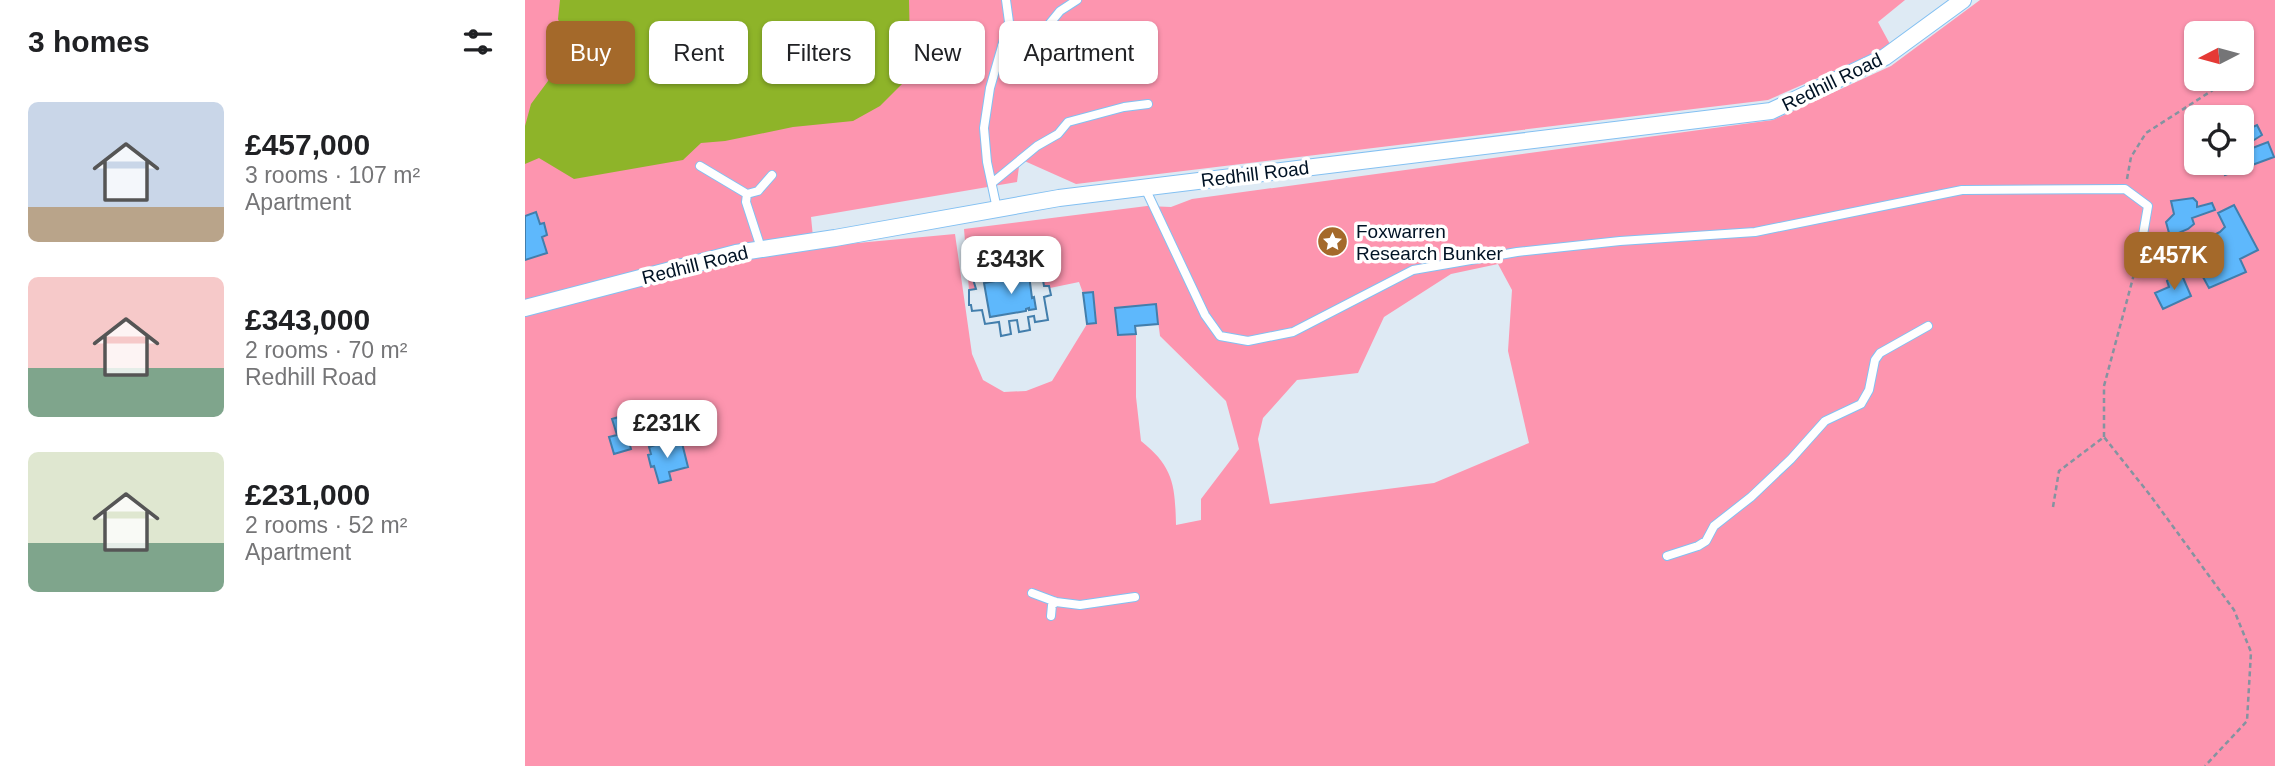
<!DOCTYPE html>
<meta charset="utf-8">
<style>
body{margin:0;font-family:Arial,sans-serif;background:#f2f2f2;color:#202124;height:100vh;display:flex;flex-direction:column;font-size:26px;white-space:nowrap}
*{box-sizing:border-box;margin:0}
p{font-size:23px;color:#757577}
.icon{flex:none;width:38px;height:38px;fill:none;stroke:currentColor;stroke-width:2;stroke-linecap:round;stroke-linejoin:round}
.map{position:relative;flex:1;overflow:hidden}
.drawer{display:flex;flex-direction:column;background:#fff;width:525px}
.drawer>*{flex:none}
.top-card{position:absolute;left:21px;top:21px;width:665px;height:63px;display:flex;gap:14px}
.needle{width:46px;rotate:264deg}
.buttons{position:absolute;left:1659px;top:21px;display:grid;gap:14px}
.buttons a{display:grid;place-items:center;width:70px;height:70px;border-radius:10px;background:#fff;box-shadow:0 2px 5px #0004;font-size:35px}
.price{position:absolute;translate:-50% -60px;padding:0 16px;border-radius:14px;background:#fff;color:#222;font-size:23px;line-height:46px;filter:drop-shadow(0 2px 4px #0008)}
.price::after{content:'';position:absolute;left:50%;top:42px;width:21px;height:16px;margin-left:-10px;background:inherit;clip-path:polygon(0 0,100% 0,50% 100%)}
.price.on{background:#a4692a;color:#fff}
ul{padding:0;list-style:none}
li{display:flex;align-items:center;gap:21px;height:175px;padding:0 28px}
li span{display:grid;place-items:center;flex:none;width:196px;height:140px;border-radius:10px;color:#555}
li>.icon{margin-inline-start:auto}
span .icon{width:84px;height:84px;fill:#fffc;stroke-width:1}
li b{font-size:30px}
h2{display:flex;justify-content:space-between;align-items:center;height:84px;padding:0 28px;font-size:30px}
.tag{padding:0 24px;border-radius:10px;background:#fff;box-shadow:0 2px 5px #0004;font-size:24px;line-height:63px}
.tag.on{background:#a4692a;color:#fff}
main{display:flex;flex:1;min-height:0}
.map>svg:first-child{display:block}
.green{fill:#fd95af;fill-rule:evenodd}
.water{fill:#8eb429}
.building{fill:#5eb8fc;stroke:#427eac;stroke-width:2;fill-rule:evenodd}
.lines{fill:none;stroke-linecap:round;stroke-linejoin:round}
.lane-casing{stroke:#83c0f2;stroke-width:10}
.street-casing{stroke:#83c0f2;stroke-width:18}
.path{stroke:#8493a0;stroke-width:2.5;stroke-dasharray:5 3.5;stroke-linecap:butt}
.lane{stroke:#fff;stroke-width:8}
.street{stroke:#fff;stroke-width:16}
.labels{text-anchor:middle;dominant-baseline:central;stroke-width:7;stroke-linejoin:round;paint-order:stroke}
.street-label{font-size:19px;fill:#001224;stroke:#fff}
.poi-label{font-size:19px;fill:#001224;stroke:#fff;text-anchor:start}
</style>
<main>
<section class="drawer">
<h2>3 homes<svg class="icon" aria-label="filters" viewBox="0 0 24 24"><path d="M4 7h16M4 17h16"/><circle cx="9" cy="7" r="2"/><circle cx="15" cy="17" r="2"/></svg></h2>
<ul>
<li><span style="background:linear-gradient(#c9d6e8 75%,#b9a48a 0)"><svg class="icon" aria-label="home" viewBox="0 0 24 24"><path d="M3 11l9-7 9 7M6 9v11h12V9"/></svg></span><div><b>£457,000</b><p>3 rooms · 107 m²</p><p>Apartment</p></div></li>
<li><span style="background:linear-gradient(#f6c9c9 65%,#7fa58c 0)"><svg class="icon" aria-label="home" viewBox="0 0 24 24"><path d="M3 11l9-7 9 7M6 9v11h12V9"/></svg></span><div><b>£343,000</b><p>2 rooms · 70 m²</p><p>Redhill Road</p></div></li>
<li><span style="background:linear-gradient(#dfe7d0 65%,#7fa58c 0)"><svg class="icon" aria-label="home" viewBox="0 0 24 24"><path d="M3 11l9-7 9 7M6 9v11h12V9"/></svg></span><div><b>£231,000</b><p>2 rooms · 52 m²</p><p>Apartment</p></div></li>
</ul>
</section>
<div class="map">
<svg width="1750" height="766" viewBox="0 0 1750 766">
<rect width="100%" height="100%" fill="#deeaf4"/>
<path class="green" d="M0 0H1380L1353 22 1366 46 1243 100 551 184 495 159 492 182 286 217 289 247 430 234 447 354 458 380 479 392 501 391 527 381 562 324 571 323 568 292 558 293 554 282 525 288 524 286H519L518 280H515L513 260 501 262V267L489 269 488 264 473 266V272L457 274 456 271 447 277 451 289 444 290 439 229 622 206 646 207 667 199 1248 120 1366 66 1455 0H1750V766H0ZM1671 33H1717V79H1671ZM1671 117H1717V163H1671ZM973 264 987 290 983 351 1004 443 909 483 745 504 733 439 738 418 772 380 833 373 859 317 926 274ZM631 305 635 336 701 401 714 449 676 499V520L651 525C650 486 649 467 616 441L611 397V334L593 335 590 308Z"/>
<path class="water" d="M35 0H384L385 49 377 84 355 106 328 121 268 127 200 141 176 143 158 160 49 179 14 158 0 164V126L6 104 23 81 42 43 33 19Z"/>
<path class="building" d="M1732 125 1737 135 1721 145 1717 140V132Z
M1743 142 1749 157 1700 175 1696 167 1706 163H1717V152Z
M1668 198 1672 202V207L1687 203 1690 210 1667 218 1669 224 1663 229 1649 235 1644 233 1641 222 1649 214 1646 201Z
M1709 205 1733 250 1715 259 1721 272 1684 288 1668 259 1673 243 1695 232 1700 227 1693 213Z
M11 212 15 224 19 223 22 235 17 237 22 253 0 260V216Z
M514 259 515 280H518L519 286H524L526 295 519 297 523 320 510 322 509 316 503 317 505 330 494 332 492 320 484 321 486 334 476 336 474 322 460 324 457 310 447 311 446 305H444V290L451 289 447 276H449V272L457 271V274L473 272 472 266 488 264 489 269 501 267V262ZM504 275 507 298 509 297 511 309 504 310V308L501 309V311L465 317 459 283Z
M514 259 515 280H518L519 286H524L526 295 519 297 523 320 510 322 509 316 503 317 505 330 494 332 492 320 484 321 486 334 476 336 474 322 460 324 457 310 447 311 446 305H444V290L451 289 447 276H449V272L457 271V274L473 272 472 266 488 264 489 269 501 267V262Z
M1656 273 1666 296 1638 309 1630 293 1644 287 1642 281Z
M568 292 571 323 562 324 558 293Z
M631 304 633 324 610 326 611 334 593 335 590 308Z
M97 416 106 449 89 454 84 437 92 435 87 419Z
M137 443 138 448 157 443 163 467 144 472 146 480 134 483 129 466 126 467 123 455 126 454 124 447Z"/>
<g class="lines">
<defs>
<path id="lane" d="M477 46 496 44 513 38 535 11 552 0
M175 166 222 194 221 202 235 245
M467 183 512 146 533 134 543 122 599 107 623 104
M620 188 680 315 695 336 723 341 768 332 888 270 992 252 1095 241 1230 232 1437 190 1600 189 1623 206 1615 252 1640 269 1657 261
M222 194 233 191 247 175
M472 209 462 162 459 128 465 88 484 22 481 0
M1142 556 1173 546 1181 541 1189 526 1226 497 1266 459 1300 421 1336 404 1344 390 1350 360 1355 353 1403 326
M507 593 531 602 555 605 610 597
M526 616 527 605 531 602"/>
<path id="street" d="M0 308 211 253 310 238 534 198 1246 111 1360 57 1438 0"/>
</defs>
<use href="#lane" class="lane-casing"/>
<use href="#street" class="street-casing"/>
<path class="path" d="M1602 179 1606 157 1621 133 1691 88
M1579 437V386L1612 263
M1528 507 1534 471 1579 437 1625 495 1709 610 1726 652 1722 721 1680 766"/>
<use href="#lane" class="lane"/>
<use href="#street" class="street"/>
</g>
<defs>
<symbol id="sight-disc" viewBox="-11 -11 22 22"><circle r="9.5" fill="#a4692a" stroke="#fff"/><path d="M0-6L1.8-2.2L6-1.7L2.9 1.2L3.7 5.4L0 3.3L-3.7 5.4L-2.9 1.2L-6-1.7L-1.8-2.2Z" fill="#fff"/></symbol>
</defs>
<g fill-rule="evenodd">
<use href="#sight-disc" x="790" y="224" width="35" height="35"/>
</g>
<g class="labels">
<g class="street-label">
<text transform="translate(1307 82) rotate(-26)">Redhill Road</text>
<text transform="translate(730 174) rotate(-7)">Redhill Road</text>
<text transform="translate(170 265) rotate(-14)">Redhill Road</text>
</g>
<g class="poi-label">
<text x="831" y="231">Foxwarren<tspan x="831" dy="22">Research Bunker</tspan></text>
</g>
</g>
</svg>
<div class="buttons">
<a><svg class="needle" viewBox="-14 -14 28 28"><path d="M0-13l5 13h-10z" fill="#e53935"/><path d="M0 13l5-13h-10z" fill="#757577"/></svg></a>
<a><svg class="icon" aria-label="locate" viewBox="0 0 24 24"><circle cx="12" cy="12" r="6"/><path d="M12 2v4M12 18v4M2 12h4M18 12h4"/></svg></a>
</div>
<b class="price on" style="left:1649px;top:292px">£457K</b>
<b class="price" style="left:486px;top:296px">£343K</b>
<b class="price" style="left:142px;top:460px">£231K</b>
<div class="top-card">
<a class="tag on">Buy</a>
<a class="tag">Rent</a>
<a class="tag">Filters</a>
<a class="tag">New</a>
<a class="tag">Apartment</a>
</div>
</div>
</main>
